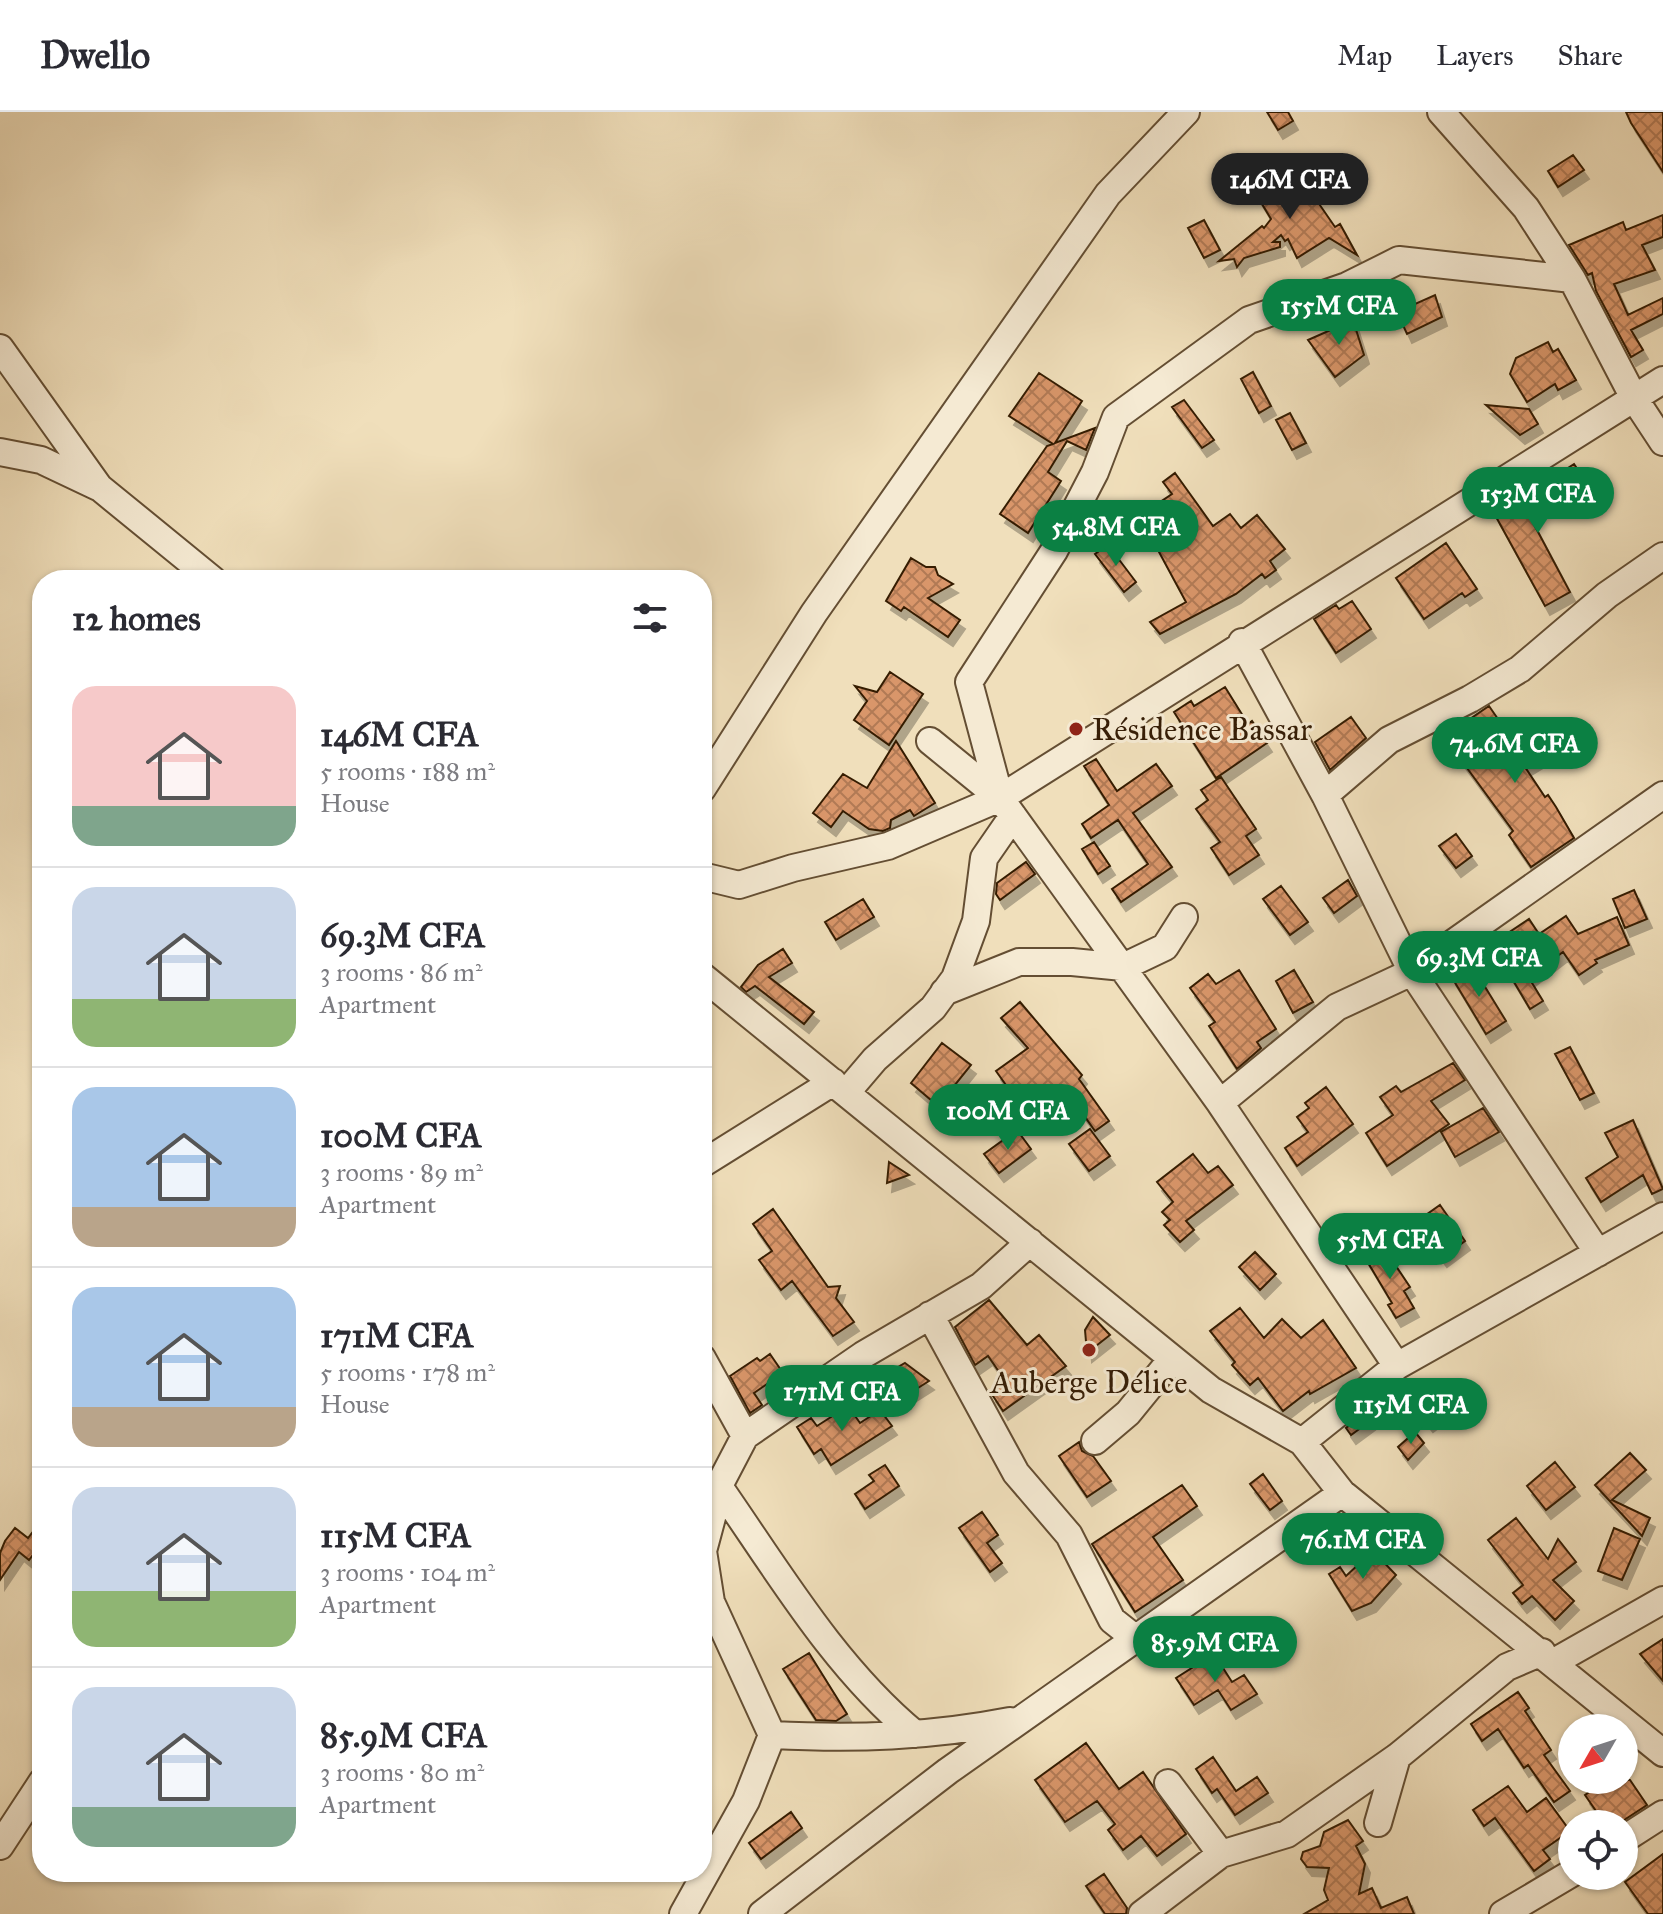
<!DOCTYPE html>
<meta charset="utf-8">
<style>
body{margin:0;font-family:"IM FELL Great Primer",serif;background:#f7f7f7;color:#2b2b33;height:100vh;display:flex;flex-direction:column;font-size:30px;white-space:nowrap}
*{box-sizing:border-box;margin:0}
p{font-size:26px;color:#7c7c81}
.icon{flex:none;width:44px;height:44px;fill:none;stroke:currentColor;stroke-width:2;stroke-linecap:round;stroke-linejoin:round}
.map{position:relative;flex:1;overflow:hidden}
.side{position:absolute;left:32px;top:458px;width:680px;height:1312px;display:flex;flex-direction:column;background:#fff;border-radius:32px;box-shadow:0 2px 6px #0004}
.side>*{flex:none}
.needle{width:52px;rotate:231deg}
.controls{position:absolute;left:1558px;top:1602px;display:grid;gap:16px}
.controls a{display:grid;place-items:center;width:80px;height:80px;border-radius:50%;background:#fff;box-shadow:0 2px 6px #0004;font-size:40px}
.price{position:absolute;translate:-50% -68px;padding:0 18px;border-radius:28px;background:#0b8043;color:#fff;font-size:26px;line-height:52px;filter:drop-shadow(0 2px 4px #0008)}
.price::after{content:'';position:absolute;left:50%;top:48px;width:24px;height:18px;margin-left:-12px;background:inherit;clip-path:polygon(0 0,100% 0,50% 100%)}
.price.current{background:#222;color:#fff}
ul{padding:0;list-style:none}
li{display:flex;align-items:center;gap:24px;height:200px;padding:0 40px}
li+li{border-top:2px solid #e1e1e2}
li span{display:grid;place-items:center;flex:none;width:224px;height:160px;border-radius:24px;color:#555}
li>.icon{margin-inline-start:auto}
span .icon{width:96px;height:96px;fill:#fffc;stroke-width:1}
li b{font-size:34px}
h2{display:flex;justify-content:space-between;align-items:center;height:96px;padding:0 40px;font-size:34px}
header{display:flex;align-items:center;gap:48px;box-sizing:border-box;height:112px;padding:0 40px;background:#fff;border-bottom:2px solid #e1e1e2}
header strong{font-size:38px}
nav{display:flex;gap:44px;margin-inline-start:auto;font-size:28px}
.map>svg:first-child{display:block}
.building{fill:url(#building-cross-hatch);stroke:#351d06;stroke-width:2;filter:url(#shadow)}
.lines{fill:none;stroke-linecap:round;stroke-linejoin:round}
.minor-casing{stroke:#644e33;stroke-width:30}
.minor{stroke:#f5ead3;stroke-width:26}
.poi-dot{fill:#8f2418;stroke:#f5ead3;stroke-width:3}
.labels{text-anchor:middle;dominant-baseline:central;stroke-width:6;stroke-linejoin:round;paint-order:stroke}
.poi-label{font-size:32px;fill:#351d06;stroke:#f5ead3;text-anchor:start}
</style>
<header>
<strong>Dwello</strong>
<nav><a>Map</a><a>Layers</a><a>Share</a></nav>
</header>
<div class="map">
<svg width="1663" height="1802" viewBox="0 0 1663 1802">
<defs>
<pattern id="building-cross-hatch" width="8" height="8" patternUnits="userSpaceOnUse" patternTransform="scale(2)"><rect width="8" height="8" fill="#d9966a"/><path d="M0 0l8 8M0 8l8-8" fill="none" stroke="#b17a55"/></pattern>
<filter id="shadow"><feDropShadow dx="5" dy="9" stdDeviation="0" flood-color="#0004"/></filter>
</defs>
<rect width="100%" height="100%" fill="#f0dfbb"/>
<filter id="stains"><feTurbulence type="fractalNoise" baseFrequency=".0025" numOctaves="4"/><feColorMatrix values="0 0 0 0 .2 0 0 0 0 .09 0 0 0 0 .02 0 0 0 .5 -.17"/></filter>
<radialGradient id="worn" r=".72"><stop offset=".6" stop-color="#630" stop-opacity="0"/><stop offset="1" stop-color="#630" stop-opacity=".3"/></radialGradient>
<path class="building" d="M1267 0H1288L1293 9 1278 18Z
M1626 0H1663V60L1631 11Z
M1573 43 1584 58 1558 75 1548 59Z
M1295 57 1335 115 1340 112 1357 143 1329 126 1297 146 1288 127 1285 129 1281 123 1273 130H1280V135L1244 146 1237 155 1234 147 1219 149 1262 114 1264 116 1271 107 1256 82Z
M1663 103V125L1642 133 1655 158 1614 172 1628 203 1663 186V202L1631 218 1643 238 1631 245 1596 179 1592 161 1588 163 1569 133 1623 110 1626 118Z
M1204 108 1220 138 1204 146 1188 116Z
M1435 183 1442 205 1407 222 1397 200Z
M1353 208 1364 243 1335 265 1308 228Z
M1548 230 1553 240 1558 237 1576 268 1558 278 1555 272 1527 290 1510 262 1516 246Z
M1253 260 1271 294 1259 301 1241 267Z
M1039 261 1082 289 1055 331 1095 316 1086 338 1067 329 1048 360 1061 369 1028 421 1000 402 1047 334 1053 332 1009 304Z
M1184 288 1214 328 1202 336 1172 295Z
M1486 293 1529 297 1538 312 1520 323Z
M1290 301 1306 331 1292 338 1276 308Z
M1574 352 1584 367 1529 403 1570 480 1545 494 1495 403Z
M1175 361 1213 414 1230 402 1241 416 1257 403 1285 437 1270 449 1276 458 1265 466 1262 462 1236 482 1160 522 1150 510 1186 490 1159 440 1164 436 1153 421 1157 418 1145 400 1172 382 1163 370Z
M1446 431 1477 477 1465 485 1462 481 1424 507 1396 466Z
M1108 433 1136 470 1124 480 1095 442Z
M911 446 926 455H935L938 463 953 472 928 486 960 508 948 525 904 495 901 499 886 489Z
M1352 489 1371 517 1336 541 1314 507 1336 493 1339 497Z
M890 560 923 582 889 633 854 608 867 589 855 574 877 580Z
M1225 575 1248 612 1252 609 1267 631 1216 666 1174 600 1191 589 1194 594Z
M1489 594 1511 626 1534 611 1551 639 1525 655 1545 685 1548 683 1556 695 1574 726 1531 755 1509 723 1513 719 1456 641 1479 626 1467 609Z
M1351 605 1366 626 1330 658 1315 630Z
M896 629 935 691 914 704 910 698 891 708 890 716 883 719 869 717 843 699 831 715 813 701 843 662 867 676Z
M1096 647 1117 679 1156 652 1172 674 1133 701 1172 755 1121 790 1112 777 1148 752 1118 708 1091 726 1082 712 1109 693 1084 654Z
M1221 665 1256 717 1246 724 1259 743 1229 763 1211 736 1220 730 1196 697 1208 688 1201 678Z
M1456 722 1472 744 1456 756 1439 734Z
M1094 730 1110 754 1098 762 1082 737Z
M1026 750 1035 762 1000 788 996 782 997 771Z
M1348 768 1357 784 1334 801 1323 786Z
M1281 774 1308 810 1290 823 1263 787Z
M1634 778 1647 807 1625 816 1613 787Z
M863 787 874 805 836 828 825 810Z
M1566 804 1578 822 1617 805 1629 833 1595 848 1597 851 1579 863 1563 840 1529 866 1543 889 1530 897 1501 848 1513 841 1502 825 1529 807 1539 822Z
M783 837 792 851 769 865 814 900 804 912 755 874 746 880 741 875 758 853Z
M1471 852 1506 909 1486 922 1451 864Z
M1239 858 1276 917 1257 930 1261 936 1237 957 1209 914 1215 910 1190 876 1208 862 1216 872Z
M1294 858 1313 890 1293 901 1276 869Z
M1020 890 1082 963 1079 967 1109 1009 1095 1019 1066 978 1028 1004 996 959 1028 936 1001 906Z
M942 931 971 953 938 994 911 971Z
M1570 935 1594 981 1580 988 1555 942Z
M1453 951 1465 968 1431 989 1449 1012 1387 1054 1366 1021 1393 1003 1380 985 1396 974 1401 980Z
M1326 975 1353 1012 1297 1054 1285 1036 1308 1020 1297 1005 1309 996 1305 991Z
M1483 996 1499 1020 1455 1045 1441 1020Z
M1633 1008 1663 1077 1652 1082 1643 1063 1601 1090 1586 1066 1618 1045 1605 1021Z
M1090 1017 1110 1044 1089 1059 1069 1032Z
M1017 1018 1031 1037 999 1061 984 1042Z
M1193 1042 1208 1061 1218 1054 1233 1073 1186 1109 1194 1118 1180 1130 1164 1113 1170 1108 1162 1100 1173 1090 1157 1070Z
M889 1050 909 1063 887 1071Z
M1440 1093 1465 1129 1442 1146 1416 1110Z
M773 1097 828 1175 840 1174 836 1186 854 1210 833 1224 792 1169 781 1178 759 1148 772 1139 753 1112Z
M1382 1133 1410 1175 1404 1179 1414 1196 1396 1206 1388 1193 1392 1191 1364 1144Z
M1255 1140 1276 1162 1260 1178 1239 1155Z
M989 1188 1027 1233 1039 1223 1066 1254 1003 1299 991 1281 1006 1270 988 1244 975 1253 955 1215Z
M1240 1196 1264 1226 1282 1207 1301 1226 1323 1208 1356 1256 1310 1282 1309 1279 1283 1299 1258 1266 1250 1273 1232 1253 1235 1250 1210 1219Z
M1093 1205 1110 1223 1087 1241 1085 1218Z
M770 1242 783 1261 754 1281 762 1293 750 1301 730 1264 757 1246 760 1249Z
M905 1251 929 1269 907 1283 891 1259Z
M1417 1273 1440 1302 1428 1311 1405 1282Z
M848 1294 860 1311 880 1298 892 1314 831 1353 821 1337 814 1342 797 1315 811 1306 817 1314Z
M1364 1301 1370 1309 1351 1323 1346 1316Z
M1415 1320 1424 1331 1408 1348 1398 1335Z
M1079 1330 1082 1339 1093 1344 1111 1369 1087 1385 1059 1344Z
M1630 1341 1646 1358 1612 1388 1650 1406 1642 1424 1595 1373Z
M1555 1350 1575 1375 1546 1398 1527 1374Z
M885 1353 899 1374 865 1397 855 1382 874 1369 869 1363Z
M1263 1362 1282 1389 1270 1398 1250 1372Z
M1182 1373 1197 1394 1153 1425 1183 1468 1135 1500 1092 1432Z
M982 1400 998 1423 987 1431 1002 1451 990 1460 959 1416Z
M1516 1406 1548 1447 1558 1427 1576 1450 1553 1468 1574 1489 1555 1508 1532 1484 1522 1492 1513 1481 1523 1473 1488 1428Z
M42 1408V1431L29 1448 19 1440 0 1468V1441L5 1429 15 1416 28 1426Z
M1614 1416 1640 1427 1622 1468 1598 1459Z
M1373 1439 1396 1463 1371 1491 1352 1499 1329 1462 1340 1455 1346 1464Z
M1663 1527V1569L1640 1542Z
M809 1541 847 1602 836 1609 816 1608 783 1557Z
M1214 1542 1232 1570 1244 1563 1257 1582 1231 1598 1218 1578 1194 1593 1176 1566Z
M1518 1580 1529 1596 1525 1599 1551 1638 1544 1643 1570 1679 1554 1690 1528 1653 1524 1656 1498 1617 1482 1629 1471 1612Z
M1086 1631 1119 1677 1143 1660 1186 1722 1157 1744 1141 1724 1123 1738 1108 1718 1115 1712 1097 1689 1065 1710 1035 1668Z
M1213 1645 1236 1679 1257 1665 1268 1681 1235 1703 1217 1677 1212 1681 1196 1657Z
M1607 1668H1630L1647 1693 1618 1712H1605L1585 1683Z
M1508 1674 1527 1700 1546 1686 1570 1719 1543 1738 1550 1747 1534 1759 1495 1706 1484 1714 1473 1698Z
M791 1700 802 1716 761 1747 749 1731Z
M1348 1708 1363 1729 1356 1734 1365 1752 1359 1782 1372 1776 1381 1796 1407 1785 1414 1802H1304L1328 1788 1324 1778 1329 1756 1307 1755 1301 1747 1303 1740 1320 1734 1324 1720Z
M1663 1742V1802H1648L1625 1770Z
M1104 1762 1127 1796 1126 1802H1105L1086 1774Z"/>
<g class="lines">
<defs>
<path id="minor" d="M1441 0 1526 96 1572 167
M0 236 99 375 213 468
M0 340 41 348 98 375
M1242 530 1325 683 1412 860 1598 1141
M930 629 1000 686 1220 991 1397 1254
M702 677 814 501 1108 82 1186 0
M1325 683 1389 628 1470 587 1520 557 1607 483 1663 444
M1000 686 969 570 1054 439 1095 360 1116 305 1249 208 1347 174 1399 148 1572 167 1634 286 1663 330
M702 764 739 773 793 756 888 734 1000 686 1663 268
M702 864 1211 1278 1302 1330 1342 1381 1663 1641
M944 880 1019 850H1072L1123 855 1165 835 1184 805
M846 981 875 947 933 896 955 866 976 809 984 746 1013 704
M1220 991 1337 895 1412 860 1663 683
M702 1052 833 970
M930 1203 1016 1361 1069 1423 1112 1508 1136 1527
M702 1246 745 1324
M1095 1329 1128 1301 1172 1247
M1302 1330 1397 1254 1663 1104
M720 1376C779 1461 835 1556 915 1622
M1554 1550 1663 1488
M772 1623 711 1490 703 1439 722 1368 745 1324 863 1243 981 1174 1030 1130
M1168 1671 1221 1742 1287 1722 1397 1645 1507 1555 1542 1540
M1378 1711 1397 1645
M1624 1727 1663 1702
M0 1734 42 1670
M683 1802 746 1689 772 1623C855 1627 928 1625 1010 1609
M762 1802 948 1659 1342 1381
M1142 1802 1221 1742
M1503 1802 1572 1761"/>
</defs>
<use href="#minor" class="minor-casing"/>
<use href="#minor" class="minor"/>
</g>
<g class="poi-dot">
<circle cx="1076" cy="617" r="8"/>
<circle cx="1089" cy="1238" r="8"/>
</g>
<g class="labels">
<g class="poi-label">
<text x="1092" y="617">Résidence Bassar</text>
<text x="1089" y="1270" text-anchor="middle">Auberge Délice</text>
</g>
</g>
<rect width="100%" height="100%" filter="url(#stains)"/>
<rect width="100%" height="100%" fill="url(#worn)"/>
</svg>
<div class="controls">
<a><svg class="needle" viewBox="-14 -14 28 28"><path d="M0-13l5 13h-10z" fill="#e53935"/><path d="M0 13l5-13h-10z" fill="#7c7c81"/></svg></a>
<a><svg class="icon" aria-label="locate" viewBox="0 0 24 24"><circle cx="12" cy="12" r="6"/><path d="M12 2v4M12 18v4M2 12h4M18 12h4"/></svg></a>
</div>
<b class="price current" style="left:1290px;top:109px">146M CFA</b>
<b class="price" style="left:1339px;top:235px">155M CFA</b>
<b class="price" style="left:1538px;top:423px">153M CFA</b>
<b class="price" style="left:1116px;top:456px">54.8M CFA</b>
<b class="price" style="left:1515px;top:673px">74.6M CFA</b>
<b class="price" style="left:1479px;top:887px">69.3M CFA</b>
<b class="price" style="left:1008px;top:1040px">100M CFA</b>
<b class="price" style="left:1390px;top:1169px">55M CFA</b>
<b class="price" style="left:842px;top:1321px">171M CFA</b>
<b class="price" style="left:1411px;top:1334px">115M CFA</b>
<b class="price" style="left:1363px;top:1469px">76.1M CFA</b>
<b class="price" style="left:1215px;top:1572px">85.9M CFA</b>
<section class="side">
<h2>12 homes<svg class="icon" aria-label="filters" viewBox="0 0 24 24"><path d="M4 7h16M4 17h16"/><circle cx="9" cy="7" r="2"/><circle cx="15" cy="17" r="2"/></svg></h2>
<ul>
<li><span style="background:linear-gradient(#f6c9c9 75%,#7fa58c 0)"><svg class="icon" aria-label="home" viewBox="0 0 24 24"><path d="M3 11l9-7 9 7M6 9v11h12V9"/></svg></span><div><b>146M CFA</b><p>5 rooms · 188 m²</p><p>House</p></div></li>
<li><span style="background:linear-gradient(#c9d6e8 70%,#8fb573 0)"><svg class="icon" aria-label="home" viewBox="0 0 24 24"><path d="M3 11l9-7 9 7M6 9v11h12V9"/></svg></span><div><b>69.3M CFA</b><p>3 rooms · 86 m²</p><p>Apartment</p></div></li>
<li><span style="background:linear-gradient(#a9c7e8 75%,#b9a48a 0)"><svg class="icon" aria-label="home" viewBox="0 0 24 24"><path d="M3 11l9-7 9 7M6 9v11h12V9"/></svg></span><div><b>100M CFA</b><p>3 rooms · 89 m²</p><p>Apartment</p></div></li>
<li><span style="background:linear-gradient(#a9c7e8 75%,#b9a48a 0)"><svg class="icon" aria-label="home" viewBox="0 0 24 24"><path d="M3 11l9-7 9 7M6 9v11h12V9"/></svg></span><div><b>171M CFA</b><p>5 rooms · 178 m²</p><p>House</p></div></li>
<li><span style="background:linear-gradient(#c9d6e8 65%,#8fb573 0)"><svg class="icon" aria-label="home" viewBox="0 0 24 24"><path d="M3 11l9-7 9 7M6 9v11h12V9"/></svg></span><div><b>115M CFA</b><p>3 rooms · 104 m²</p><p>Apartment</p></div></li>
<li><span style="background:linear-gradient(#c9d6e8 75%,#7fa58c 0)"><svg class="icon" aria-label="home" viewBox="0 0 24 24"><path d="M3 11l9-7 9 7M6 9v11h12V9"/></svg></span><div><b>85.9M CFA</b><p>3 rooms · 80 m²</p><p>Apartment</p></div></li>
</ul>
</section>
</div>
